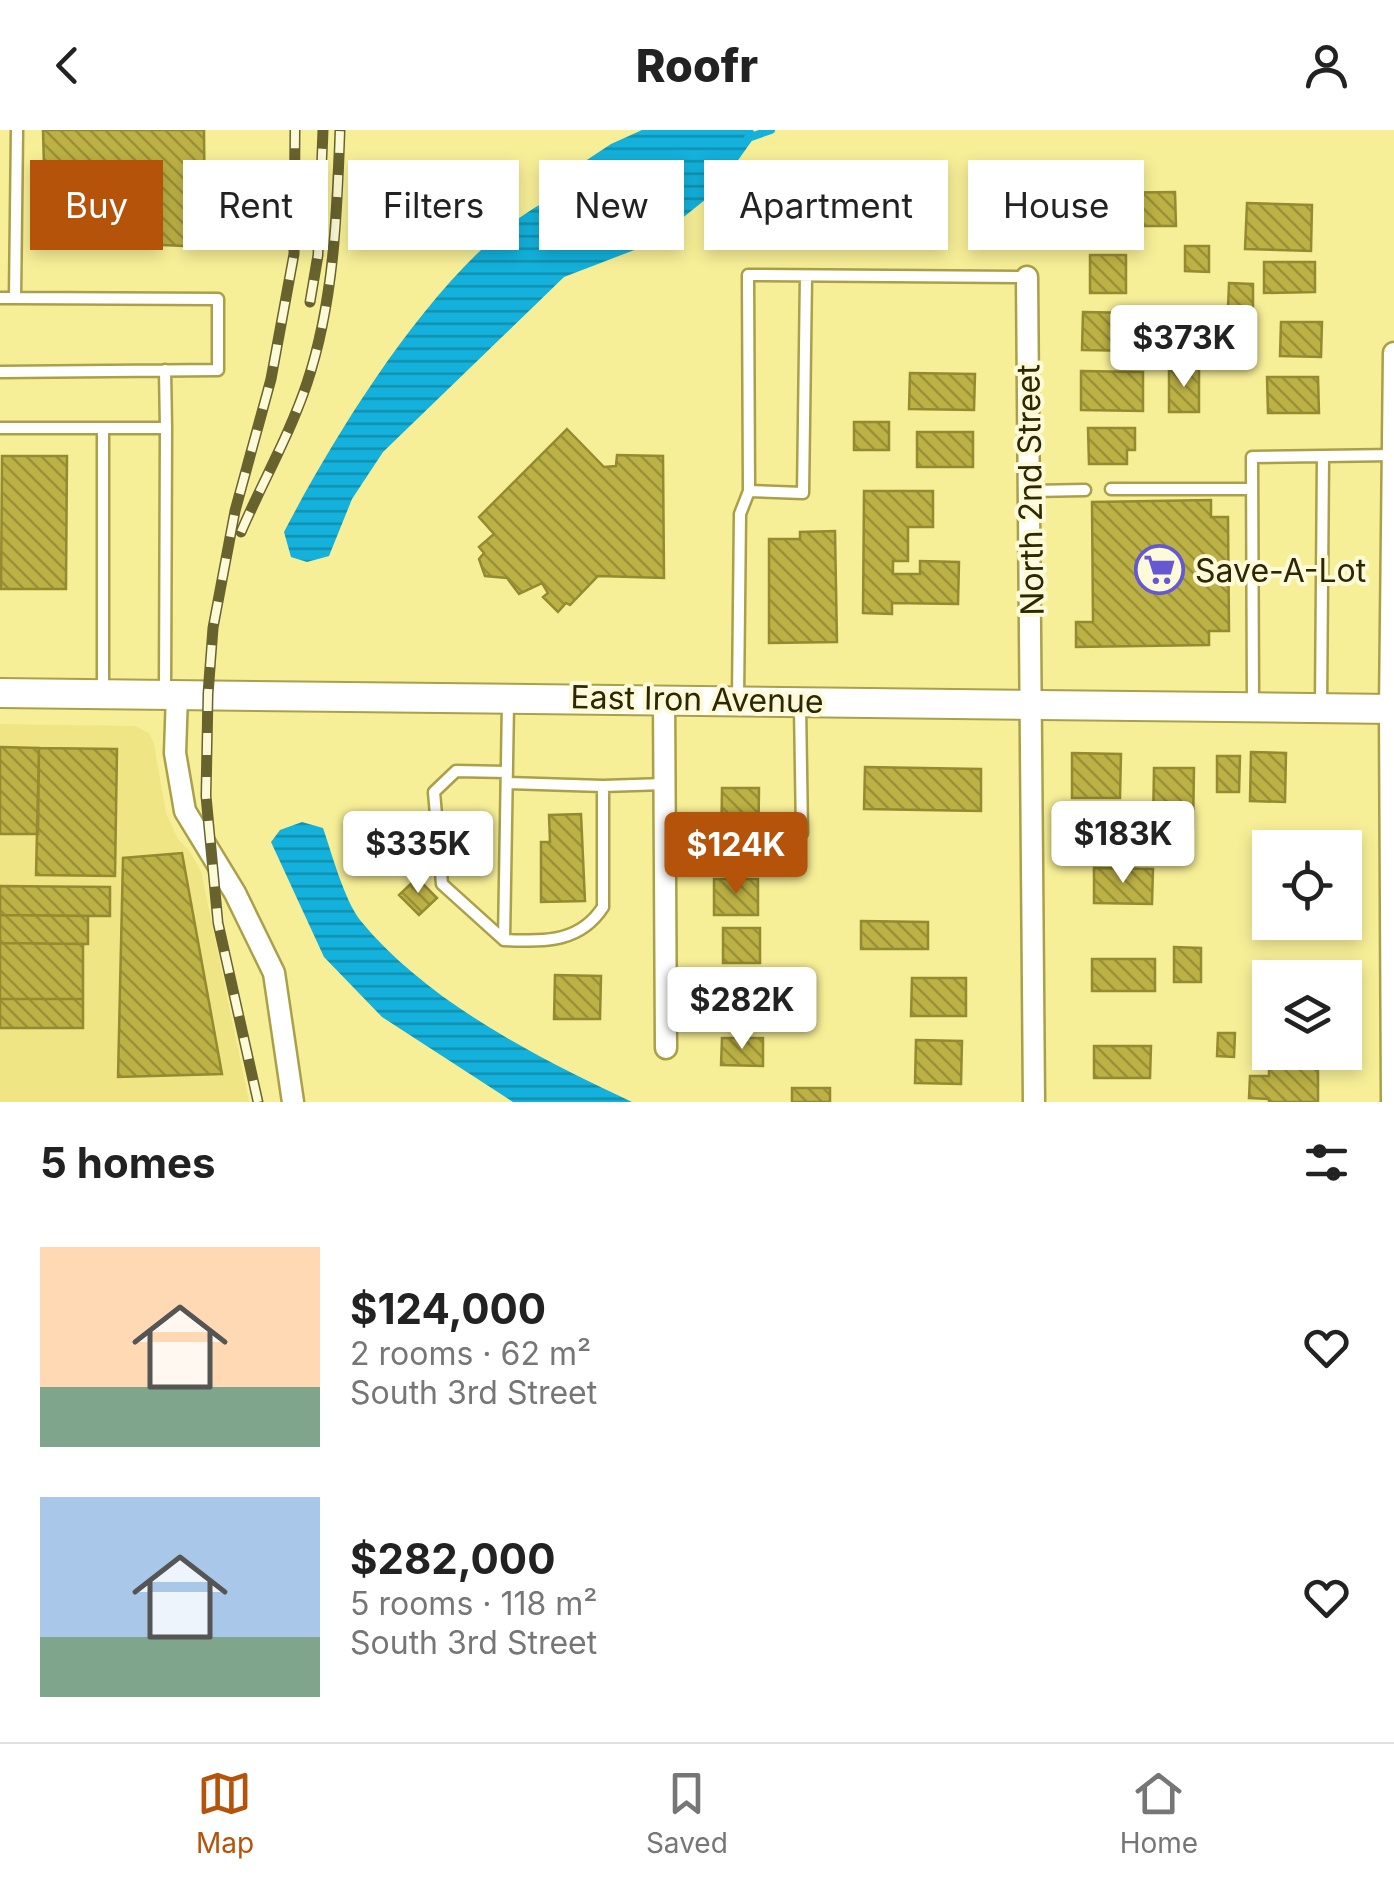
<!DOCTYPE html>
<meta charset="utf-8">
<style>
body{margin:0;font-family:Inter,sans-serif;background:#f6f6f6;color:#222;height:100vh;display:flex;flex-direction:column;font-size:38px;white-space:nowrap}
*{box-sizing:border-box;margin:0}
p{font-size:32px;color:#767676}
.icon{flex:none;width:55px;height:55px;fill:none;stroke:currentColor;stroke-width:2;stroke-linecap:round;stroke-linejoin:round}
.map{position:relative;height:972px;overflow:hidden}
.sheet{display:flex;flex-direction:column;background:#fff;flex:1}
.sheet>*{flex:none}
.banner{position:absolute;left:30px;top:30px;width:1335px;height:90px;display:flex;gap:20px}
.fabs{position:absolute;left:1252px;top:700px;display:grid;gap:20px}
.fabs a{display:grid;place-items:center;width:110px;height:110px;border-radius:0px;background:#fff;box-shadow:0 5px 15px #0003;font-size:50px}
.price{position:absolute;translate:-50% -85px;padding:0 22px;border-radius:10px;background:#fff;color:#222;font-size:32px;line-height:65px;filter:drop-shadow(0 2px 5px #0008)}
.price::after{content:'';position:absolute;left:50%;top:60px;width:30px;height:22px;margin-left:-15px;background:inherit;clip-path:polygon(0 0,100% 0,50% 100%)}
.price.on{background:#b45309;color:#fff}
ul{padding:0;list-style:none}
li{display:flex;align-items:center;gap:30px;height:250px;padding:0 40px}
li span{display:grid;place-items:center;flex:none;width:280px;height:200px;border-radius:0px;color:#555}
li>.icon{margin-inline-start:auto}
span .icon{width:120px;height:120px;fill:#fffc;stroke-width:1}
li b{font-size:42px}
h2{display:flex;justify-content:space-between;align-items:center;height:120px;padding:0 40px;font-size:42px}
.tag{padding:0 35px;border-radius:0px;background:#fff;box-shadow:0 5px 15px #0003;font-size:35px;line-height:90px}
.tag.on{background:#b45309;color:#fff}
header{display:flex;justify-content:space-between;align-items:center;height:130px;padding:0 40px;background:#fff;font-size:45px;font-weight:800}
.tabs{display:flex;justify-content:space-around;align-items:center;height:140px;border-top:2px solid #e0e0e0;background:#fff;font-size:28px;color:#767676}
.tabs a{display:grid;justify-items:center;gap:5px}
.tabs .on{color:#b45309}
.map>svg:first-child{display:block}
.built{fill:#efe584}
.water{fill:url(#water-rules)}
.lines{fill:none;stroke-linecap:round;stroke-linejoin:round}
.stream{stroke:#13b1db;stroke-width:8}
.building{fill:url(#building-back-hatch);stroke:#938a31;stroke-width:2.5}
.lane-casing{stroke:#a9a049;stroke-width:15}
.street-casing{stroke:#a9a049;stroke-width:25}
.secondary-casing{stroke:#a9a049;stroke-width:32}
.lane{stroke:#fff;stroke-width:10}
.street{stroke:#fff;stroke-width:20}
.secondary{stroke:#fff;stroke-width:28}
.rail-casing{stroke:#67622e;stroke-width:11}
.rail{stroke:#fdfad9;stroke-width:8;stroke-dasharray:22;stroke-linecap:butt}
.labels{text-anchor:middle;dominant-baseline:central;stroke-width:8;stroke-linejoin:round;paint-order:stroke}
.street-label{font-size:32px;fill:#2b2802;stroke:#fdfad9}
.poi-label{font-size:32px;fill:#2b2802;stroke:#fdfad9;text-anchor:start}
</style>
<header><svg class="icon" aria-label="back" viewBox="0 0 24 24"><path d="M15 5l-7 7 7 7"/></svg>Roofr<svg class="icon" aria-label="person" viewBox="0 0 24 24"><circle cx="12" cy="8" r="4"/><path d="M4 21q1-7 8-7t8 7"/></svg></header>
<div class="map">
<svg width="1394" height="972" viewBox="0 0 1394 972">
<defs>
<pattern id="water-rules" width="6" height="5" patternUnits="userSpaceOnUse" patternTransform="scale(2.5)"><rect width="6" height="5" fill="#13b1db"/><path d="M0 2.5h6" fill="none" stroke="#1290af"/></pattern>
<pattern id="building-back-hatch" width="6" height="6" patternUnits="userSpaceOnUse" patternTransform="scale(2.5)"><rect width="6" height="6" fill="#bcb144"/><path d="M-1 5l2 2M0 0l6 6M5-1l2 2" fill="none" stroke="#999037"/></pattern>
</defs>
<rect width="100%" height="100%" fill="#f7ef97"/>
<path class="built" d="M0 594 135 596 149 603 154 614 166 683 178 709 190 722 201 741 249 972H0Z"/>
<path class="water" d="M642 0H753L756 5 716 61 650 114 564 147 383 322 352 369 329 426 307 432 291 427 284 402C336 302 442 128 543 73L540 61 611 14Z
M302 692 323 698C332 724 344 769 360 790 427 872 538 928 632 972H513L382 887 324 827 271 712 280 700Z"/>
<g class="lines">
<path class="stream" d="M748 8 771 0"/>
</g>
<path class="building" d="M43 0H204L205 117 78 111 76 74 45 75Z
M1175 62 1176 96H1092L1091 63Z
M1247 73 1312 75 1311 121 1245 119Z
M1185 116H1209V142L1185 141Z
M1090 125H1126V163H1090Z
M1264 132H1315V162L1264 163Z
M1229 153 1253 154V179L1228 178Z
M1083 182 1138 183V221L1082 220Z
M1281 192H1322L1321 227 1280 226Z
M1169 239H1199V282H1169Z
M1081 241 1143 242V281L1081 280Z
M910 243 975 244 974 280 909 279Z
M1267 247H1318L1319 283H1268Z
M854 292H889V320H854Z
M1088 298H1135V320H1127V334H1089Z
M567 299 604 337 616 336 617 325 663 326 664 448 598 446 570 475 566 473 558 482 543 467 548 463 542 453 519 464 507 448 485 446 479 429 484 423 479 417 494 404 479 387Z
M917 302H973V337H917Z
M2 326H67L66 459H1Z
M864 361H933V397H908V431H893V444H920V431L959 432 958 474 892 473V484L863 483Z
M1211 370V387H1228L1229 501H1209V515L1076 517V492H1093L1092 372Z
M835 401 837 512 769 513V409H800V402Z
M0 617 39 618 38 704H0Z
M39 618 117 619 115 746 36 745Z
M1251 622 1286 623 1285 672 1250 671Z
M1072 623 1121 624 1120 668H1072Z
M1217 626H1240L1239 662H1217Z
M865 637 981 639V681L864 679Z
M1154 638H1194L1193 699 1153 698Z
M722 658H759L758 730H721Z
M581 684 585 771 541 772V712H550L549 685Z
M1106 700 1135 701 1134 731 1105 730Z
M182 723 222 944 118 947 123 728Z
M1094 738 1153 739 1152 774 1094 773Z
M417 748 437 768 419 785 399 765Z
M714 749H758V785H714Z
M0 756 110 757V786L0 785Z
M0 785 88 786V814L0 813Z
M861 791 928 792V819H861Z
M723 798H760V833H723Z
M0 813 83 814V869H0Z
M1174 817 1201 818V852H1174Z
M1092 829H1155V861H1092Z
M555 845 601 846 600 889H554Z
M912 848H966V886H911Z
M716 850H767V884H716Z
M0 869H83V898H0Z
M1218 903H1235L1234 927 1217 926Z
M722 908H763V936L721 935Z
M916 910 962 911 961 954 915 953Z
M1094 916H1151L1150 948H1094Z
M1269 932 1318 933V972H1269V969L1249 968 1250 946H1269Z
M792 958H830V972H792Z"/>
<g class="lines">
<defs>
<path id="lane" d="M0 168H15L17 0
M0 242 218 240V169L15 168
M0 298H166L165 240
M1323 326 1393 325
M1111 359H1252
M749 361 803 363 806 146
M1031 361 1085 360
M103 562V298
M165 562 166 298
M738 568 740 384 749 361 748 145 1026 147
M1253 574 1252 327 1323 326 1321 576
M800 576 802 703
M507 653 603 656V777C579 814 543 811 504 810L508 573
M603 656 665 654
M504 810 442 754 434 662 456 641 507 642"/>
<path id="street" d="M1027 147 1034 972
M177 564 175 623 185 681 235 763 274 843 293 972
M664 568 666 918
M1392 972 1390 579 1394 223"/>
<path id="secondary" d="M0 563 1394 579"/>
</defs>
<use href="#lane" class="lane-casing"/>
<use href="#street" class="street-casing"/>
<use href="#secondary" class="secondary-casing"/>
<use href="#lane" class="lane"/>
<use href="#street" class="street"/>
<use href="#secondary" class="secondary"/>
<defs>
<path id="rail" d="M310 172 318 125 323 0
M241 402C262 353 290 304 307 253 334 172 337 84 340 0
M258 972 218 793 206 666 208 564 213 498 235 381 271 249 294 124 295 0"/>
</defs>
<use href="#rail" class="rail-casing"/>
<use href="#rail" class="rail"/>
</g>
<defs>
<symbol id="supermarket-ring" viewBox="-11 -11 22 22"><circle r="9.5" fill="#fdfad9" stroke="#6658d2" stroke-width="1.5"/><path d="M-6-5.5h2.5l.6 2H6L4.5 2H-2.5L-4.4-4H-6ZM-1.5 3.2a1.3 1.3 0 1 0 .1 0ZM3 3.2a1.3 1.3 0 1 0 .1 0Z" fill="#6658d2"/></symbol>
</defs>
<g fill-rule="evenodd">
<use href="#supermarket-ring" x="1132" y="412" width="55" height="55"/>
</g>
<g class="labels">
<g class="street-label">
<text transform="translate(1030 360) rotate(-91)">North 2nd Street</text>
<text transform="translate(697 569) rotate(1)">East Iron Avenue</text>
</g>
<g class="poi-label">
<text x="1195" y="440">Save-A-Lot</text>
</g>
</g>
</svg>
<div class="fabs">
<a><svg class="icon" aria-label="locate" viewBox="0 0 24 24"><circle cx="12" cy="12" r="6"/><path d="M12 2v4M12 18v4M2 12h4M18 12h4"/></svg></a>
<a><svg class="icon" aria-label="layers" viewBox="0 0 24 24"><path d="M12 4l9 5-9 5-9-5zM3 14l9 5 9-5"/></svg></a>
</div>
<b class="price" style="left:1184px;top:260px">$373K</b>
<b class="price" style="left:1123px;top:756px">$183K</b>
<b class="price" style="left:418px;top:766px">$335K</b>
<b class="price on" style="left:736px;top:767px">$124K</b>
<b class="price" style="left:742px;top:922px">$282K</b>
<div class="banner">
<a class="tag on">Buy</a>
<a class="tag">Rent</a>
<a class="tag">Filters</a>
<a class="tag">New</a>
<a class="tag">Apartment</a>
<a class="tag">House</a>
</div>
</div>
<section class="sheet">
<h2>5 homes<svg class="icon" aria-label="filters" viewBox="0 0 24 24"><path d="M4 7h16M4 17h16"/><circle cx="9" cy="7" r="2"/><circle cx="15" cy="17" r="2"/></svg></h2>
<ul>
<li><span style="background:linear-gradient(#ffd9b3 70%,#7fa58c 0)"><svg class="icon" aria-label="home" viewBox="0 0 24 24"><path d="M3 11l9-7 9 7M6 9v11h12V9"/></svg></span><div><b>$124,000</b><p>2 rooms · 62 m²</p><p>South 3rd Street</p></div><svg class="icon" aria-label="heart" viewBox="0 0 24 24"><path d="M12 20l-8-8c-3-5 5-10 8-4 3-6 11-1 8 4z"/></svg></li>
<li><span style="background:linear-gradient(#a9c7e8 70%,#7fa58c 0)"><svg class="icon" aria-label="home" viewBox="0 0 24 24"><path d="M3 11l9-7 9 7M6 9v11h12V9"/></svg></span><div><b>$282,000</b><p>5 rooms · 118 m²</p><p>South 3rd Street</p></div><svg class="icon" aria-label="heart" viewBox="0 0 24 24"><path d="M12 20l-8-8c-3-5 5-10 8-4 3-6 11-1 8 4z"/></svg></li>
</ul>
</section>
<nav class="tabs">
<a class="on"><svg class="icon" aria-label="map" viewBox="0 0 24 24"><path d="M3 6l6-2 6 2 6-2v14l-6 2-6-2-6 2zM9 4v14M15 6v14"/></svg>Map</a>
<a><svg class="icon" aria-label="saved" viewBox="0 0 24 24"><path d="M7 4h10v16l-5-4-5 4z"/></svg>Saved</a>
<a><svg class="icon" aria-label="home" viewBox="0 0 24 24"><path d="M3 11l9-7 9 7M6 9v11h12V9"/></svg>Home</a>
</nav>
